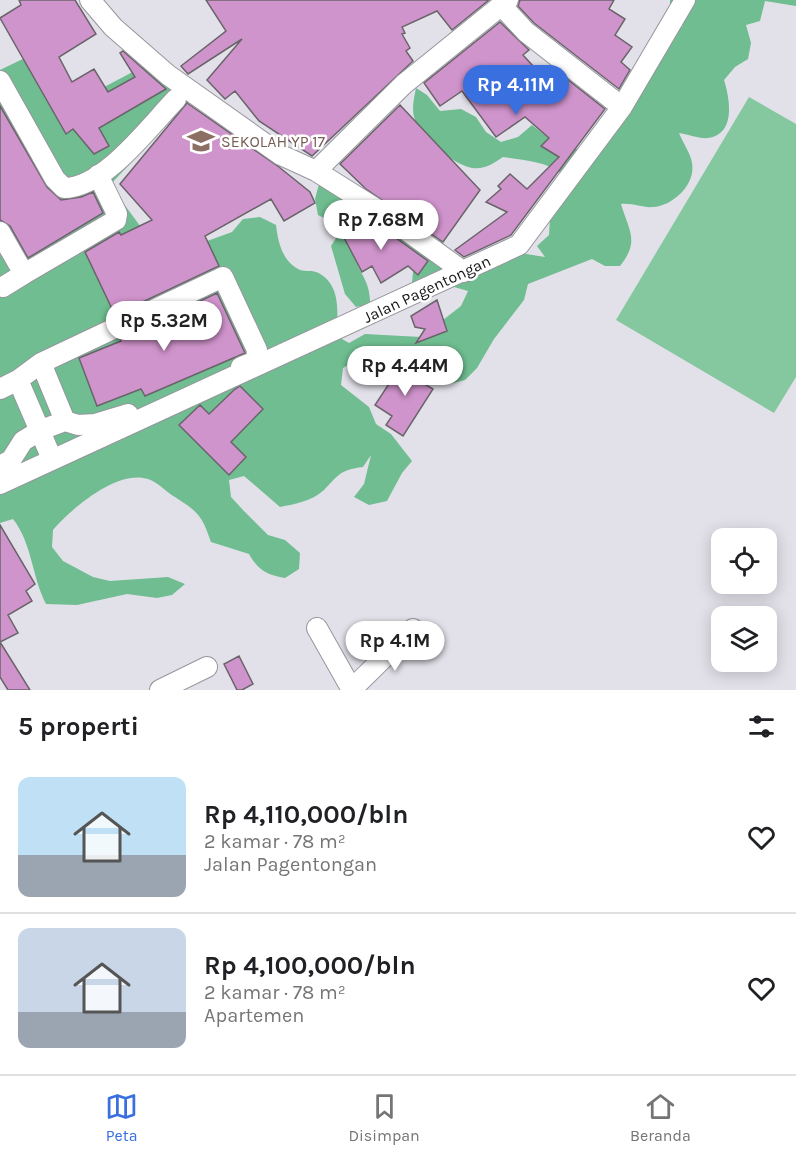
<!DOCTYPE html>
<html lang="id">
<meta charset="utf-8">
<style>
body{margin:0;font-family:Karla,sans-serif;background:#f6f6f6;color:#202124;height:100vh;display:flex;flex-direction:column;font-size:22px;white-space:nowrap}
*{box-sizing:border-box;margin:0}
p{font-size:20px;color:#757577}
.icon{flex:none;width:33px;height:33px;fill:none;stroke:currentColor;stroke-width:2;stroke-linecap:round;stroke-linejoin:round}
.map{position:relative;height:690px;overflow:hidden}
.side{display:flex;flex-direction:column;background:#fff;flex:1}
.side>*{flex:none}
.controls{position:absolute;left:711px;top:528px;display:grid;gap:12px}
.controls a{display:grid;place-items:center;width:66px;height:66px;border-radius:12px;background:#fff;box-shadow:0 3px 15px #0003;font-size:30px}
.price{position:absolute;translate:-50% -51px;padding:0 14px;border-radius:21px;background:#fff;color:#222;font-size:20px;line-height:39px;filter:drop-shadow(0 2px 3px #0008)}
.price::after{content:'';position:absolute;left:50%;top:36px;width:18px;height:14px;margin-left:-9px;background:inherit;clip-path:polygon(0 0,100% 0,50% 100%)}
.price.active{background:#396fde;color:#fff}
ul{padding:0;list-style:none}
li{display:flex;align-items:center;gap:18px;height:150px;padding:0 18px}
li+li{border-top:2px solid #e0e0e0}
li span{display:grid;place-items:center;flex:none;width:168px;height:120px;border-radius:12px;color:#555}
li>.icon{margin-inline-start:auto}
span .icon{width:72px;height:72px;fill:#fffc;stroke-width:1}
li b{font-size:26px}
h2{display:flex;justify-content:space-between;align-items:center;height:72px;padding:0 18px;font-size:26px}
.dock{display:flex;justify-content:space-around;align-items:center;height:84px;border-top:2px solid #e0e0e0;background:#fff;font-size:16px;color:#757577}
.dock a{display:grid;justify-items:center;gap:3px}
.dock .active{color:#396fde}
.map>svg:first-child{display:block}
.green{fill:#85c79f}
.forest{fill:#6fbd90}
.building{fill:#d094cc;stroke:#6a646a;stroke-width:1.5}
.lines{fill:none;stroke-linecap:round;stroke-linejoin:round}
.minor-casing{stroke:#96969d;stroke-width:22}
.minor{stroke:#fff;stroke-width:20}
.labels{text-anchor:middle;dominant-baseline:central;stroke-width:5;stroke-linejoin:round;paint-order:stroke}
.education-label{font-size:16px;fill:#785e54;stroke:#fff;text-anchor:start}
.street-label{font-size:16px;fill:#161618;stroke:#fff}
</style>
<div class="map">
<svg width="796" height="690" viewBox="0 0 796 690">
<rect width="100%" height="100%" fill="#e2e1e9"/>
<path class="green" d="M749 97 796 124V377L774 413 616 320Z"/>
<path class="forest" d="M670 0H796V6L765 1 760 21 746 25 751 43 748 59 735 67 724 80C730 99 736 134 708 138 700 139 687 134 679 133 683 143 691 154 692 163 696 185 672 206 653 207 643 208 634 203 621 204 629 231 640 241 620 266H605L592 259 528 284 524 300 494 339 477 368 465 380 450 384H433L429 369 416 360C384 369 377 348 343 368L341 385 369 407 376 424 391 434 412 461 402 473 387 501 369 505 354 497 364 484 371 455 363 467C339 470 339 475 324 490 312 501 295 504 280 507L244 476 229 480 231 497 243 510 268 535 285 540 300 553 299 569 285 578C267 575 258 570 249 554L211 542C202 515 198 512 175 497 166 492 158 482 148 479 117 469 71 509 53 530L52 547 63 561 93 577 110 581 168 577 185 584 172 595 157 598 127 594 77 605 46 604C32 577 32 543 13 519L0 523V70L37 52 70 105 144 66 191 99 110 185 168 264 199 244 232 232 243 219 260 217 276 225C278 242 282 260 298 269 303 272 311 270 316 272 341 282 339 314 335 335L349 343 365 334 421 337 461 306 468 291 454 287 424 300 411 293 414 262 351 241C353 269 371 277 370 304L356 307 345 294 331 246 348 219 332 222 318 215 315 199 319 184 423 239 440 240 452 252 467 260 520 253 545 257 537 246 549 235 550 219 562 174C546 161 523 160 503 157 494 163 484 170 472 168 452 164 424 139 415 120 411 109 414 99 416 88L427 95 440 111 461 109 476 117 486 132 501 142 518 137 532 125 560 147 578 149 598 123 613 111 669 36 683 26 670 17Z"/>
<path class="building" d="M19 0H75L96 34 59 57 72 82 94 69 108 92 135 77 120 53 123 51 166 89 99 128 109 146 94 154 73 129 66 134 0 18 21 5Z
M206 0H489L452 30 437 11 402 27 405 33 402 34 410 48 406 51 413 61 312 156 259 121 235 91 225 99 207 80 242 39 188 74 181 66 226 31Z
M520 0H614L609 9 625 19 615 35 632 47 621 62 630 70 619 89 534 23 518 6Z
M500 22 529 50 523 55 544 78 553 68 605 109 511 235 464 257 455 250 507 212 486 202 501 189 498 186 510 174 527 189 559 157 541 146 549 138 525 117 496 137 462 91 440 106 424 83Z
M187 103 279 167 310 192 315 203 284 221 271 199 205 236 219 266 115 315 85 252 119 232 121 235 152 220 120 184Z
M400 105 480 190 443 242 366 189 340 164Z
M0 106 47 187 61 200 81 197 93 192 103 213 28 258 10 226 0 220Z
M371 220 428 261 418 275 408 266 381 283 372 266 362 272 340 230 351 224 362 232Z
M217 293 245 353 145 396 141 389 97 406 79 358 121 341 120 339Z
M437 300 447 331 416 343 425 329 415 327 411 316Z
M406 358 427 372 421 382 433 389 403 436 386 425 392 416 375 405Z
M240 386 263 409 231 442 246 457 229 475 179 425 200 405 209 414 234 390Z
M0 525 35 584 26 591 32 601 8 615 18 633 0 642 30 690H8L0 677Z
M239 656 253 684 242 690H237L224 664Z"/>
<g class="lines">
<defs>
<path id="minor" d="M90 0 113 27 168 75 281 155 316 171 378 210 464 272
M501 5 526 32 622 107
M0 81 55 179 64 188C104 188 149 127 176 99
M316 171 404 84 508 0
M0 232 24 274 116 220 117 214 98 175
M3 287 24 274
M41 363 65 421
M18 380 52 459
M0 389 18 380 41 363 223 277 257 350 256 361 241 367
M0 466 11 460 23 441 41 430 65 421 78 425 95 424 128 414
M0 484 519 245 622 107 685 0
M317 628 352 690
M352 689 413 629
M160 690 207 667"/>
</defs>
<use href="#minor" class="minor-casing"/>
<use href="#minor" class="minor"/>
</g>
<defs>
<symbol id="school-bare" viewBox="-9 -9 18 18"><path d="M0-5L7-2L0 1L-7-2ZM-4 1L0 2.5L4 1V4Q0 6-4 4Z" fill="#8d6e63" stroke="#fff" stroke-width="2.5" paint-order="stroke"/></symbol>
</defs>
<g fill-rule="evenodd">
<use href="#school-bare" x="182" y="122" width="38" height="38"/>
</g>
<g class="labels">
<g class="education-label">
<text x="221" y="141">SEKOLAH YP 17</text>
</g>
<g class="street-label">
<text transform="translate(427 289) rotate(-25)">Jalan Pagentongan</text>
</g>
</g>
</svg>
<div class="controls">
<a><svg class="icon" aria-label="locate" viewBox="0 0 24 24"><circle cx="12" cy="12" r="6"/><path d="M12 2v4M12 18v4M2 12h4M18 12h4"/></svg></a>
<a><svg class="icon" aria-label="layers" viewBox="0 0 24 24"><path d="M12 4l9 5-9 5-9-5zM3 14l9 5 9-5"/></svg></a>
</div>
<b class="price active" style="left:516px;top:116px">Rp 4.11M</b>
<b class="price" style="left:381px;top:251px">Rp 7.68M</b>
<b class="price" style="left:164px;top:352px">Rp 5.32M</b>
<b class="price" style="left:405px;top:397px">Rp 4.44M</b>
<b class="price" style="left:395px;top:672px">Rp 4.1M</b>
</div>
<section class="side">
<h2>5 properti<svg class="icon" aria-label="filters" viewBox="0 0 24 24"><path d="M4 7h16M4 17h16"/><circle cx="9" cy="7" r="2"/><circle cx="15" cy="17" r="2"/></svg></h2>
<ul>
<li><span style="background:linear-gradient(#bfe0f5 65%,#9aa5b1 0)"><svg class="icon" aria-label="home" viewBox="0 0 24 24"><path d="M3 11l9-7 9 7M6 9v11h12V9"/></svg></span><div><b>Rp 4,110,000/bln</b><p>2 kamar · 78 m²</p><p>Jalan Pagentongan</p></div><svg class="icon" aria-label="heart" viewBox="0 0 24 24"><path d="M12 20l-8-8c-3-5 5-10 8-4 3-6 11-1 8 4z"/></svg></li>
<li><span style="background:linear-gradient(#c9d6e8 70%,#9aa5b1 0)"><svg class="icon" aria-label="home" viewBox="0 0 24 24"><path d="M3 11l9-7 9 7M6 9v11h12V9"/></svg></span><div><b>Rp 4,100,000/bln</b><p>2 kamar · 78 m²</p><p>Apartemen</p></div><svg class="icon" aria-label="heart" viewBox="0 0 24 24"><path d="M12 20l-8-8c-3-5 5-10 8-4 3-6 11-1 8 4z"/></svg></li>
</ul>
</section>
<nav class="dock">
<a class="active"><svg class="icon" aria-label="map" viewBox="0 0 24 24"><path d="M3 6l6-2 6 2 6-2v14l-6 2-6-2-6 2zM9 4v14M15 6v14"/></svg>Peta</a>
<a><svg class="icon" aria-label="saved" viewBox="0 0 24 24"><path d="M7 4h10v16l-5-4-5 4z"/></svg>Disimpan</a>
<a><svg class="icon" aria-label="home" viewBox="0 0 24 24"><path d="M3 11l9-7 9 7M6 9v11h12V9"/></svg>Beranda</a>
</nav>
